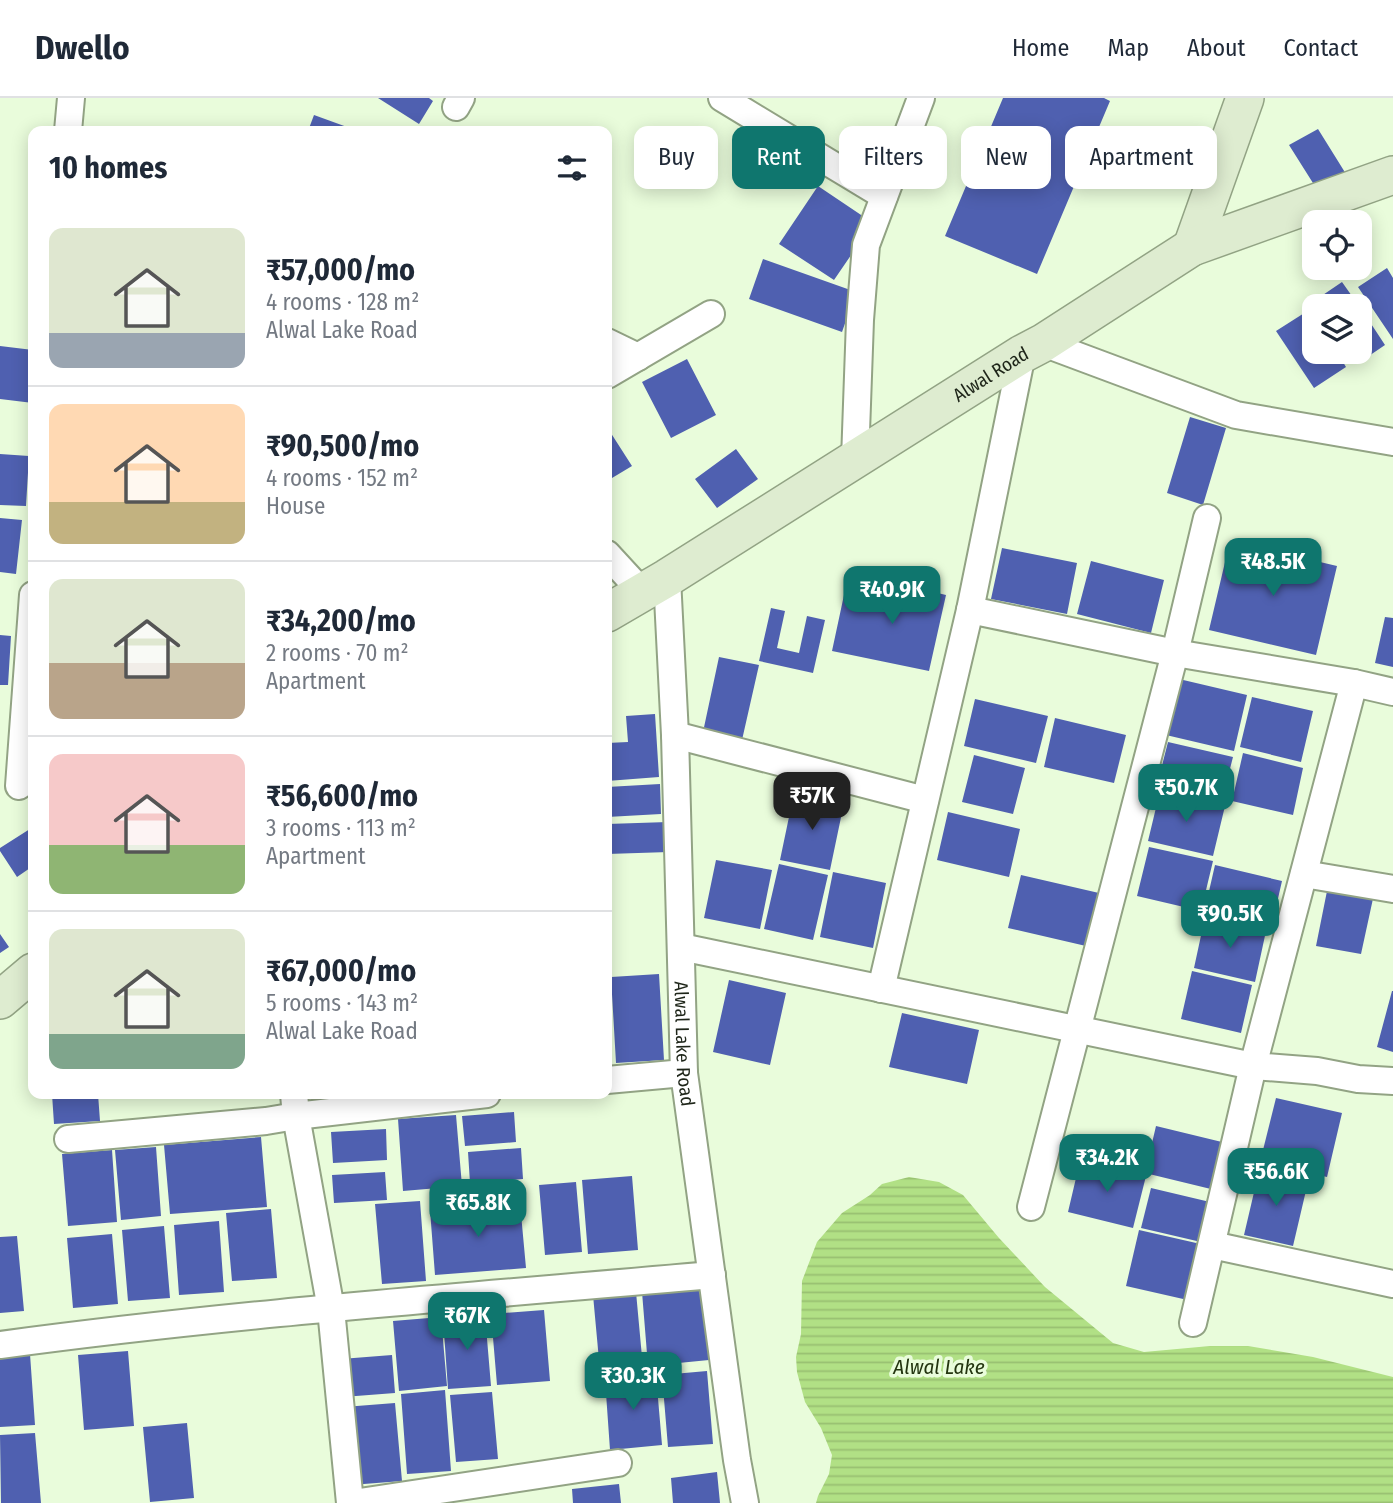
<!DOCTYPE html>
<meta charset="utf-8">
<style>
body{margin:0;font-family:"Fira Sans Condensed",sans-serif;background:#f2f2f3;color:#1f2937;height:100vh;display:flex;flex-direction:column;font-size:26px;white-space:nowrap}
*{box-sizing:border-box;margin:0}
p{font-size:23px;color:#747a83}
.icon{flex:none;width:38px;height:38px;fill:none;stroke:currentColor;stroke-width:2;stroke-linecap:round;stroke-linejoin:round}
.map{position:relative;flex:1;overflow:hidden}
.details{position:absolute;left:28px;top:28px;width:584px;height:973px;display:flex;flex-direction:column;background:#fff;border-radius:14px;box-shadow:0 4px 18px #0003}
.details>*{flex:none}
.top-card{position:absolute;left:634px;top:28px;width:654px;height:63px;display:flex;gap:14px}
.tools{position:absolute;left:1302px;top:112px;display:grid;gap:14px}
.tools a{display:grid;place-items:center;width:70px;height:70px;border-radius:14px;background:#fff;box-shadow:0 4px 18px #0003;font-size:35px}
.price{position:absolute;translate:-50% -60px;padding:0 16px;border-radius:14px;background:#0f766e;color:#fff;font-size:23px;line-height:46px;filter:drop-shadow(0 2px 4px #0008)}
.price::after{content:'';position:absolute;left:50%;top:42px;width:21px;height:16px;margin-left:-10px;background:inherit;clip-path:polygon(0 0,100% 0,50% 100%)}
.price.on{background:#222;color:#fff}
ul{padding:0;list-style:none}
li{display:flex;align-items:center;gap:21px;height:175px;padding:0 21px}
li+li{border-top:2px solid #e0e1e3}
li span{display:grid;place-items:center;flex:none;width:196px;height:140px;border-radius:14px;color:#555}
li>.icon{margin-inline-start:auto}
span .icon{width:84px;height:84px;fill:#fffc;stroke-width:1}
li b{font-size:30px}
h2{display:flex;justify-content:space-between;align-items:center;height:84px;padding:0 21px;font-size:30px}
.chip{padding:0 24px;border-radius:14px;background:#fff;box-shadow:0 4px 18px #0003;font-size:24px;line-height:63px}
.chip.on{background:#0f766e;color:#fff}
header{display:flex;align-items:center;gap:42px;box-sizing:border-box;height:98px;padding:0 35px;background:#fff;border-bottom:2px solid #e0e1e3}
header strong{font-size:33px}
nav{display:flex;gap:38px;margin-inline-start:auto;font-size:24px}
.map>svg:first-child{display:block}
.water{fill:url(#water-rules)}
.building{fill:#4f60b0}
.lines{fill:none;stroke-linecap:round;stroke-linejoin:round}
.street-casing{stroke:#92a384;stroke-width:30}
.secondary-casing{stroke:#92a384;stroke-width:40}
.street{stroke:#fff;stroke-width:26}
.secondary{stroke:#deecd0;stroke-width:37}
.labels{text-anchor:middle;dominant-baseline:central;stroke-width:7;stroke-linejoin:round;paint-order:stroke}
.street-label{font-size:19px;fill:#1e2519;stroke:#e9fcdb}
.water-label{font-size:21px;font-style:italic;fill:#233510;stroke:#e9fcdb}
</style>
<header>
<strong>Dwello</strong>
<nav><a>Home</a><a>Map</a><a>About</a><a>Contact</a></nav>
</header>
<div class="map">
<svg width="1393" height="1405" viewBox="0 0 1393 1405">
<defs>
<pattern id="water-rules" width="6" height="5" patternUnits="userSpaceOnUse" patternTransform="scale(1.75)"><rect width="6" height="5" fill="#b1e085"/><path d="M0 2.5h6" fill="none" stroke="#98c072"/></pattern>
</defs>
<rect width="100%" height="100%" fill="#e9fcdb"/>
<path class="water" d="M909 1079 939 1084 963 1097 999 1140 1045 1189 1113 1245 1144 1254 1210 1248H1248L1313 1259 1393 1279V1405H816L818 1398 829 1376 832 1357 821 1330 805 1304 797 1274 796 1259 801 1236 802 1183 817 1144 842 1115 870 1097 882 1086Z"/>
<path class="building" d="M378 0H429L433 3 419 26Z
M1003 0H1104L1110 3 1037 176 945 138Z
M314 17 358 33H308Z
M1318 31 1346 76 1318 93 1289 47Z
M818 88 873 125 834 182 779 146Z
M763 161 856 194 842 234 749 201Z
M1387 170 1393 180V241L1358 189Z
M1342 184 1359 208H1318L1314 203Z
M1360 209 1385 247 1357 266 1349 254H1360Z
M1309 212 1314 220V254H1337L1346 269 1314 290 1276 233Z
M0 248 33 252V305L0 301Z
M687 261 716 317 671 340 642 284Z
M1190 319 1226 330 1203 407 1167 395Z
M607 329 632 368 607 383Z
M736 351 758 381 717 410 695 381Z
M0 356 29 358 26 408 0 407Z
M0 420 22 422 16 476 0 474Z
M1230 443 1337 468 1316 557 1209 532Z
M1002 450 1077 465 1067 516 991 501Z
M1091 463 1164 482 1151 535 1077 516Z
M883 482 946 497 929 573 832 553 844 497 878 506Z
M771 510 785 513 777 550 799 555 807 518 825 522 813 575 759 563Z
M1385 519 1393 520V569L1375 565Z
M0 537 11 538 8 587H0Z
M719 559 759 567 742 642 703 634Z
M1179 581 1247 597 1234 653 1166 637Z
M1252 599 1313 613 1301 664 1240 649Z
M975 601 1048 618 1036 665 964 648Z
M655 616 659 679 607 683V645L628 644 626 618Z
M1055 620 1126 637 1114 685 1044 669Z
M1168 644 1233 659 1222 702 1157 687Z
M1243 655 1303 670 1293 717 1232 703Z
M974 657 1025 670 1013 716 962 704Z
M660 686 661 716 607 719V689Z
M1160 693 1225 708 1213 758 1148 743Z
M794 695 844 705 830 772 780 762Z
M948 714 1020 731 1009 779 937 762Z
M668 724 669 754 607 756V726Z
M33 729V768L17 779 0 753V750Z
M1149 749 1213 763 1201 813 1137 798Z
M716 762 772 772 760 831 704 820Z
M779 766 828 777 813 842 764 831Z
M1215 767 1282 783 1271 831 1204 815Z
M833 774 886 785 873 850 820 839Z
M1021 777 1099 795 1086 848 1008 830Z
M1328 788 1374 796 1361 856 1316 848Z
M1205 819 1266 833 1255 884 1194 870Z
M0 836 9 849 0 855Z
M1192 873 1252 887 1241 935 1181 921Z
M659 876 664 962 616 965 611 879Z
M729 882 786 895 770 967 713 954Z
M1392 893H1393V954L1377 949Z
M902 915 979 932 967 986 889 969Z
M52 996H98L100 1023 54 1026Z
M1276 1000 1342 1015 1327 1079 1260 1064Z
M514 1014 516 1044 465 1048 462 1018Z
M456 1017 462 1088 403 1093 398 1021Z
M1156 1028 1226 1045 1215 1092 1145 1075Z
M386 1031 387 1062 333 1065 331 1034Z
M261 1039 267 1109 170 1116 164 1047Z
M156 1049 161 1118 121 1122 115 1052Z
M521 1050 523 1081 470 1085 468 1054Z
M112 1052 117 1124 68 1128 62 1056Z
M1080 1063 1146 1078 1133 1130 1068 1114Z
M1259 1073 1308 1084 1293 1148 1244 1137Z
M385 1074 387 1102 334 1105 332 1077Z
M632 1078 638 1152 588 1156 582 1082Z
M576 1084 582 1154 545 1157 539 1087Z
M1151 1090 1210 1104 1201 1144 1141 1130Z
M420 1103 426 1183 382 1186 375 1106Z
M520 1105 526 1170 435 1177 430 1112Z
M271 1111 277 1180 232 1183 226 1115Z
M219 1123 224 1194 179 1197 174 1127Z
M164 1128 170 1200 128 1203 122 1132Z
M1139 1132 1205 1147 1192 1203 1126 1188Z
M112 1136 118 1206 73 1210 67 1140Z
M17 1138 24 1213 0 1215V1139Z
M703 1189 709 1262 648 1268 642 1194Z
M636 1194 643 1270 600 1273 593 1197Z
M544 1212 550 1283 497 1287 491 1216Z
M485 1217 491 1288 448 1291 443 1220Z
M441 1219 447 1288 399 1293 393 1223Z
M128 1253 134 1328 84 1332 78 1257Z
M30 1256 35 1327 0 1329V1258Z
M392 1257 395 1295 343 1299 341 1261Z
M707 1273 713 1346 668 1349 662 1277Z
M656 1277 662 1347 610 1352 605 1281Z
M445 1292 451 1373 407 1376 401 1296Z
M492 1294 498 1361 456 1364 450 1297Z
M395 1305 402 1383 351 1387 344 1309Z
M187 1325 194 1400 150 1404 143 1329Z
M35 1335 41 1405H1L0 1337Z
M717 1374 720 1405H673L671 1380Z
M619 1386 621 1405H573L572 1391Z"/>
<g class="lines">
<defs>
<g id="street">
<path d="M722 0 884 98"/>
<path d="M456 9 461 0"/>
<path d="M68 33 71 0"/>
<path d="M607 244 638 259"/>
<path d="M1043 245 1236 317 1393 344"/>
<path d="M607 277 711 216"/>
<path d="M855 362 860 222 866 147 921 0"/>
<path d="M607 456 642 494"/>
<path id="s1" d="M667 480 675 637 684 975 737 1362 745 1405"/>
<path d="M970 512 1175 555 1354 585 1393 594"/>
<path d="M675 637 925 702"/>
<path d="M19 688 33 497"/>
<path d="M1304 776 1393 791"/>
<path d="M681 849 1253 968 1317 973 1358 981 1393 983"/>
<path d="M881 891 970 512 1022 256"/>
<path d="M607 982 684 975"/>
<path d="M294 996 296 1018 331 1211 350 1405"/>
<path d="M68 1041 266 1023 296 1018 487 996"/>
<path d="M1031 1109 1175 555 1207 420"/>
<path d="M1212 1147 1393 1186"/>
<path d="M1193 1225 1253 968 1354 585"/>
<path d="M0 1247C236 1215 475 1198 712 1177"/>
<path d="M353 1405 618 1365"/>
</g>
<g id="secondary">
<path d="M1192 149 1245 0"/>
<path id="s2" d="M607 515 667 480 1022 256 1043 245 1192 149 1393 77"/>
<path d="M0 902 33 874"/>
</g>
</defs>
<use href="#street" class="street-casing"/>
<use href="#secondary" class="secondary-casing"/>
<use href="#street" class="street"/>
<use href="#secondary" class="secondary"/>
</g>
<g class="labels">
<g class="street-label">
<text stroke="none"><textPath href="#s2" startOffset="452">Alwal Road</textPath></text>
<text stroke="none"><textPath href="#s1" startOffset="466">Alwal Lake Road</textPath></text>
</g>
<g class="water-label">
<text x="939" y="1269">Alwal Lake</text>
</g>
</g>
</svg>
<div class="tools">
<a><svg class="icon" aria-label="locate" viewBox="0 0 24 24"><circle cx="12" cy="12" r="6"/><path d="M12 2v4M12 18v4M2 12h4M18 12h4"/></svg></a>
<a><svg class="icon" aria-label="layers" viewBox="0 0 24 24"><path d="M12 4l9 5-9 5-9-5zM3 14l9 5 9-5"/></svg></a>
</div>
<b class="price" style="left:1273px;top:500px">₹48.5K</b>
<b class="price" style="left:892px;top:528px">₹40.9K</b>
<b class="price" style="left:1186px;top:726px">₹50.7K</b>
<b class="price on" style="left:812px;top:734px">₹57K</b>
<b class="price" style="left:1230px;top:852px">₹90.5K</b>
<b class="price" style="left:1107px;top:1096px">₹34.2K</b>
<b class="price" style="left:1276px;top:1110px">₹56.6K</b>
<b class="price" style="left:478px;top:1141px">₹65.8K</b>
<b class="price" style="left:467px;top:1254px">₹67K</b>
<b class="price" style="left:633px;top:1314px">₹30.3K</b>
<div class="top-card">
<a class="chip">Buy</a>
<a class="chip on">Rent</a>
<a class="chip">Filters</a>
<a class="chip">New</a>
<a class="chip">Apartment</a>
</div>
<section class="details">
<h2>10 homes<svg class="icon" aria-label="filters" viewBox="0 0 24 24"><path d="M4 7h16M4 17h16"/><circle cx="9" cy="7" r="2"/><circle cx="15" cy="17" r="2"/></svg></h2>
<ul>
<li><span style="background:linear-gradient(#dfe7d0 75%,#9aa5b1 0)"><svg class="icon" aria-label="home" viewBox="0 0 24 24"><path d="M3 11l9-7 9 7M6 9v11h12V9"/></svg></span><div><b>₹57,000/mo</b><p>4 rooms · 128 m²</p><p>Alwal Lake Road</p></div></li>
<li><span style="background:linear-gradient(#ffd9b3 70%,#c2b280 0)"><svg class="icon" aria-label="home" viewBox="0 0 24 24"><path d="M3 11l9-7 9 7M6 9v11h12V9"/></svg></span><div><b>₹90,500/mo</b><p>4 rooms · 152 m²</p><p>House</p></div></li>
<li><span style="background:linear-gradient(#dfe7d0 60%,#b9a48a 0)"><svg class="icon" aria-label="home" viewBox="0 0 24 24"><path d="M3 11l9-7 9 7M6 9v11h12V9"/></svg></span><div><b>₹34,200/mo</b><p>2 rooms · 70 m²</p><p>Apartment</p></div></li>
<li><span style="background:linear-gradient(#f6c9c9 65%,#8fb573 0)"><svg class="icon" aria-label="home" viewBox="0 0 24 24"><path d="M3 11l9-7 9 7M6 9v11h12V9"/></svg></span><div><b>₹56,600/mo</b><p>3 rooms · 113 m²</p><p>Apartment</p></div></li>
<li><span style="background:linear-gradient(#dfe7d0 75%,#7fa58c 0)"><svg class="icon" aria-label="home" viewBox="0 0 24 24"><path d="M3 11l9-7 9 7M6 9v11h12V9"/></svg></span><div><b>₹67,000/mo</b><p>5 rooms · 143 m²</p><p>Alwal Lake Road</p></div></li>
</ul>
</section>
</div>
